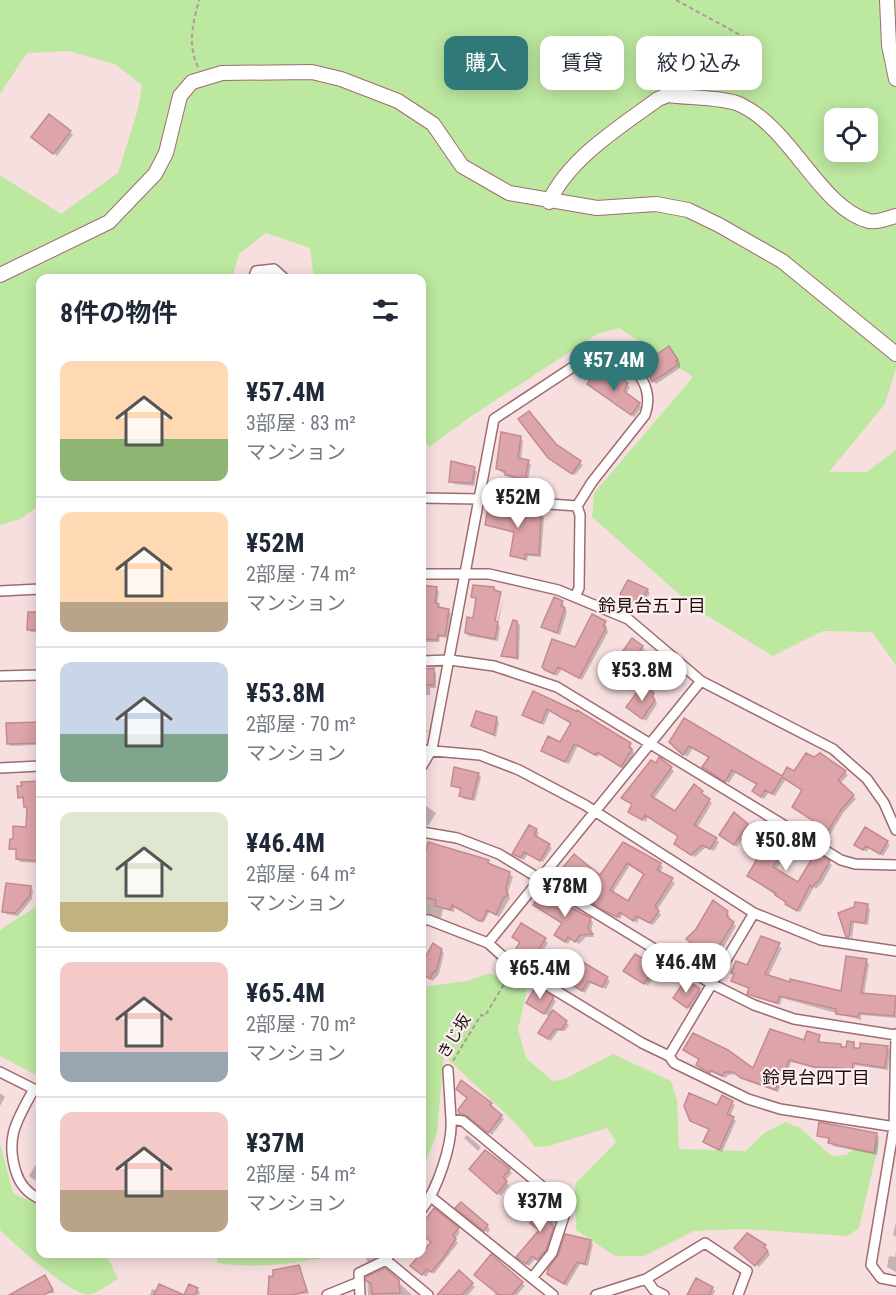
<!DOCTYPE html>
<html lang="ja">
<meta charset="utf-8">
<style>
body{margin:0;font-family:"Roboto Condensed","Noto Sans JP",sans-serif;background:#f2f2f3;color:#1f2937;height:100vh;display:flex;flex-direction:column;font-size:22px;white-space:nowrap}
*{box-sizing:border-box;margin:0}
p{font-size:20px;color:#747a83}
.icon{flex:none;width:33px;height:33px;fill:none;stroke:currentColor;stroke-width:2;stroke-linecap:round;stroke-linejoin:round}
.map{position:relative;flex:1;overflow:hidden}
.side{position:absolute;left:36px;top:274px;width:390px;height:984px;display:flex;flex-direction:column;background:#fff;border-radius:12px;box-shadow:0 3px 15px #0003}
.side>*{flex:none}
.banner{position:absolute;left:444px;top:36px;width:362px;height:54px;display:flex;gap:12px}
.fabs{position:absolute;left:824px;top:108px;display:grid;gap:12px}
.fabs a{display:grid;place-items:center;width:54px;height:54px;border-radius:12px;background:#fff;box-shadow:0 3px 15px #0003;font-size:30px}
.price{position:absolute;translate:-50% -51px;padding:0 14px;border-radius:21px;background:#fff;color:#222;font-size:20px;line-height:39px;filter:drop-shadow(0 2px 3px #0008)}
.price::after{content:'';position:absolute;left:50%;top:36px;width:18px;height:14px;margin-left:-9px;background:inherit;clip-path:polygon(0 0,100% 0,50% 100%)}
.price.current{background:#307978;color:#fff}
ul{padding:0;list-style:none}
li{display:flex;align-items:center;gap:18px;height:150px;padding:0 24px}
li+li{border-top:2px solid #e0e1e3}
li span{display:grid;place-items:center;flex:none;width:168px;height:120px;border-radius:12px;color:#555}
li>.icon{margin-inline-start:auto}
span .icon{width:72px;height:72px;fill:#fffc;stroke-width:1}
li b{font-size:26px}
h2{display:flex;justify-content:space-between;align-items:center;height:72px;padding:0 24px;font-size:26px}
.pill{padding:0 21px;border-radius:12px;background:#fff;box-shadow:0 3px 15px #0003;font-size:21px;line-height:54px}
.pill.current{background:#307978;color:#fff}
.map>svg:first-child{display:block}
.green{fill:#bde8a0;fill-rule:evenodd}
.shadow{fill:#0003;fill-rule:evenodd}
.building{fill:#dda4a9;stroke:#c38b90;stroke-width:1.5;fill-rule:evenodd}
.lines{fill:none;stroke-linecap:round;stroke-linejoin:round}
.street-casing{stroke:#a06b70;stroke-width:12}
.secondary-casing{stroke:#a06b70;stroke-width:16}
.path{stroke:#af999a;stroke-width:2;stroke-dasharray:4.5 3;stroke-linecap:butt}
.street{stroke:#fff;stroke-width:9}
.secondary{stroke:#fff;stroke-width:14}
.labels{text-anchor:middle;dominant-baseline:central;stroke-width:4.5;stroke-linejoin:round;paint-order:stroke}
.street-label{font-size:16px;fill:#210d0f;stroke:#fceff0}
.neighbourhood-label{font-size:18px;fill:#210d0f;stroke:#fceff0}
</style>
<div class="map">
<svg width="896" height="1295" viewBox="0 0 896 1295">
<rect width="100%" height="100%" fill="#f7dfe0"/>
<path class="green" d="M0 0H896V368L885 404 829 472H867L896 450V665L872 632 823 631 773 656 696 609 592 517 594 493 693 377 619 328 597 334 470 417 429 447 422 435V279H314L310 248 266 233 239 254 232 279H40V505L20 519 0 525V175L61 214 118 173 138 109 142 85 115 64 68 51 27 53 0 94ZM834 118H867V152H834Z
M40 904V1077L0 1056V930Z
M490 973 527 990 518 1029 526 1058 553 1081 565 1079 613 1054 671 1081 677 1100 679 1149 746 1151 764 1133 785 1122 800 1128 832 1156 846 1155 866 1140 879 1142 859 1228 848 1236 741 1229 694 1231 644 1256H615L576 1230 575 1184 616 1142 607 1128 549 1146 535 1147C508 1111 475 1087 444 1055L437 1133 422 1171V987L467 981Z
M0 1143 13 1193 40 1206V1254H106L118 1279C110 1284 99 1292 89 1295 71 1295 14 1244 0 1230Z
M218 1254H341C302 1263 258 1269 217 1263Z"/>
<path class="shadow" d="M49 116 73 135 57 156 36 140Z
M672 351 680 363V368L656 384 653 381Z
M618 378 630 387 626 394 642 407 634 417 592 387Z
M520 437 523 441 521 460 531 464 528 481 509 477 497 469Z
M556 446 583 465 575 475 553 461Z
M474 469 477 472 474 486 454 484 451 481Z
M541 514 544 517 541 557 528 556 527 561 512 556 516 534 487 524Z
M422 585 436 588 439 592 437 605 451 613 447 638 440 637 439 642H423L422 649Z
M494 588 501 593 492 628 495 629 504 596 498 624 500 626 498 641 469 636 466 633 474 620 477 600 473 596Z
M647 590 650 593 642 607 622 594Z
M562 602 567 612 560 635 543 626Z
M29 613H40V632H31L28 629Z
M516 622 520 625 519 660 503 656Z
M605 622 608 632 582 680 562 669 557 676 547 669 576 649Z
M642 647 645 650 630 671 620 665Z
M422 670H434L436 673V688H430V695H422Z
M534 693 576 713 630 744 634 753 624 769 600 754 598 757 581 747H577L569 764 545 753 542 750 560 744 572 723 550 711 544 725 527 718 524 715Z
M653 694 657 704 646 721 630 710Z
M496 719 499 722 496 737 474 726Z
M685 720 783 778 788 769 795 773 820 754 845 772 848 775 840 784 856 799 843 813 829 837 832 841 830 845 810 832 816 822 804 791 786 779 775 796 769 792 764 799 757 794 758 785 736 772 729 783 707 770 704 767 710 758 693 748 687 757 671 741Z
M40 724V751L36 745 11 746 8 743V725Z
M422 729 428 731 422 737Z
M660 760 674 771 653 800 676 813 694 786 712 803 697 828 719 842 714 851 706 847 695 857 678 847 680 837 648 817 646 822 630 812Z
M478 774 481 777 475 801 464 799 461 796 462 790 452 785Z
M40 783 39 863 20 862 17 859 18 851 11 848 15 828H27L28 809 25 800 19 797 23 784Z
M422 803 436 813 428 826 422 822Z
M734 815 750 828 737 847 724 838Z
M536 830 539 833 537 838 552 848 543 862 528 854 524 860 514 854Z
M789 841 792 844 776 870 798 884 814 857 802 846 832 865 822 883 816 889 814 887 800 912 752 879Z
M887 842 890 845 883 856 869 848 867 852 856 845Z
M624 844 660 864 663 867 660 873 675 883 657 910 661 915 653 925 639 918 637 923 623 914 620 919 592 902 591 897 601 877ZM630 865 645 875 628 903 612 894Z
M422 848 488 861 491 865 510 874 513 877 508 892 510 898 499 917 490 911 483 923 455 907 454 912 443 909 441 918 422 913Z
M30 887 33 890 32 899 18 916 6 914 3 911Z
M867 906 870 909 868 925 854 923 852 939 840 914Z
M727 913 730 916 729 920 736 926 722 950 726 954 719 963 714 958 707 967 693 957 696 946Z
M590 919 593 922 591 932 594 937H586L579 944 571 939 568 944 559 938Z
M761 938 782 948 768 977 842 993 866 961 869 964 864 995 896 999V1018L861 1015V1020L782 998 780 1005 751 996 748 993 750 989 733 980 748 967Z
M545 940 548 943 540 956 546 961 542 967 520 953Z
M433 946 444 953 439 974 433 981 422 974V966Z
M581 963 610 981 606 989 591 983 585 993 572 984Z
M655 967 658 970 648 986 625 971Z
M558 977 568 983 565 988 556 981Z
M537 989 556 1001 551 1010 569 1025 565 1031H558L551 1041 540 1033 550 1017 528 1003Z
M699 990 702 993 691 1010 678 1001Z
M819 1036 821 1044 841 1045 844 1049 854 1043 856 1050 887 1047 890 1050 888 1070 855 1065V1074L819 1069 791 1062 783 1088 780 1087 778 1092 745 1080 737 1074 728 1075 726 1078 700 1068 697 1065 700 1059 685 1050 753 1070Z
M462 1081 491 1104 493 1107 492 1109 504 1119 492 1135 460 1112 469 1098Z
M0 1093 5 1097 0 1106Z
M722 1097 735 1105 730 1117 736 1121 722 1152 705 1142 710 1130 691 1121 718 1107Z
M876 1134 879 1137 877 1155 833 1146 831 1140 818 1135Z
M467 1135 481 1147 478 1151 464 1138Z
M36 1164 40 1167V1184L29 1176Z
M471 1169 509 1170 512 1173 505 1181 509 1185 501 1196Z
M461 1204 490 1229 488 1233 460 1211Z
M556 1208 559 1218 552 1227 556 1231 549 1253 541 1262 536 1258 529 1266 521 1260Z
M434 1210 460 1232 455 1239 458 1243 434 1274 430 1271 426 1277 415 1269 432 1242 422 1233V1225Z
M896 1222V1237L893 1235Z
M748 1234 765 1246 770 1255 759 1267 736 1248Z
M590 1241 593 1244 588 1266 580 1264 567 1286 552 1277Z
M896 1252V1272L887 1267 889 1256 895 1257Z
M373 1256 378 1261 369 1265 366 1258Z
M491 1256 525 1286 517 1295H494L497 1292Z
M299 1267 309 1294 269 1295 274 1279Z
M385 1270 412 1295H368L367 1278Z
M459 1272 475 1287 468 1295H450Z
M47 1280 55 1293 25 1295Z
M160 1286 186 1295 197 1289 200 1292 199 1295H150L152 1289 157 1291Z
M712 1288 715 1291 713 1295H690Z"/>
<path class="building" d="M49 114 71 131 53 154 31 137Z
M669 346 678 360 676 361 678 365 652 382 644 363Z
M595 372 607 380 610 376 616 379 618 376 628 383 624 391 640 403 631 415 587 384Z
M529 411 556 444 581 461 572 474 548 458 518 419Z
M501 432 521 436 518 458 529 460 525 479 505 475V471L496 469Z
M451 461 475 467 472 483 449 482Z
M488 507 541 512 539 555 525 554V559L510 556 514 532 485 525Z
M628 580 648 589 639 605 620 594Z
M422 585 437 587 435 603 439 604 438 607 449 609 445 636 438 635 437 640 422 639Z
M473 585 494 587V590L501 592 495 621 498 622 495 639 465 633 467 617 473 618 476 598 471 597Z
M554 597 563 601 561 606 565 608 557 633 541 627Z
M28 612H40V630H27Z
M592 614 606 621 603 626 606 628 579 678 558 667 554 674 545 670 542 667 552 639 575 647Z
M513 620 517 621V658L501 656Z
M632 638 643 646 626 670 615 662Z
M434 668V685H422V669Z
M643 684 654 693 652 697 655 700 642 719 626 707Z
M533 691 576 711 577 710 631 743 629 747 632 749 621 767 597 752 595 755 577 745H574L565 762 541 751 548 736 560 742 571 723 547 709 541 723 522 715Z
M476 711 497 717 494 735 471 726Z
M684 718 782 776 787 767 794 771 806 753 814 757 820 753 846 771 838 780 854 795 841 810 826 834 830 837 826 843 809 832 815 822 792 807 802 790 782 777 772 794 765 790 761 797 752 791 757 784 732 770 725 782 702 767 709 757 689 746 683 755 669 742Z
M40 722V743L7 744 6 723Z
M659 757 672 767 651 796 675 811 694 784 703 791 701 793 710 799 694 825 717 838 710 849 702 845 691 855 674 844 678 836 645 815 642 820 628 812 632 804 621 798 651 760 656 763Z
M454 767 479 773 472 799 459 796 461 788 451 786Z
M40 781 37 861 16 859V849H9L10 839H13V826L26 827 27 807H24L23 797 18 798 17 786H22L21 782Z
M734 812 748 824 734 845 719 835Z
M529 825 537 829 534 835 550 844 540 861 524 852 521 858 512 854Z
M865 827 888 841 880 854 866 846 863 850 854 845Z
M774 830 790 840 773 867 798 882 813 857 799 849 802 844 830 861 819 880 812 887 810 885 797 911 785 904 786 902 775 895 776 893 747 876Z
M428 842 489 860 488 863 510 872 506 888 508 895 503 898 496 915 487 910 483 920 479 921 452 905 451 910 435 906 436 900 422 897V866Z
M623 842 661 863 657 870 673 878 655 906 659 911 650 923 636 916 633 921 620 912 617 917 605 911 587 900 589 897 560 871 574 854 600 875ZM627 863 644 874 628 901 610 890Z
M6 883 31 886 30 896 15 913 2 912Z
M541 894H545L591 918 588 928 593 934 580 935 575 942 568 937 565 942 554 935 562 923 533 905Z
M713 900 728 911 727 917 734 922 719 946 724 950 716 961 710 957 704 965 688 954 695 946 686 939 696 929Z
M855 902 868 904 865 923 851 921 849 937H846L838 913 854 907Z
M521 923 546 938 537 952 545 957 539 966 515 950 520 942 512 937Z
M761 936 780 943 765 974 790 982V979L841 991 846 956 867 959 861 993 896 996 894 1016 859 1013 858 1017 836 1014V1009L780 996 777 1003 747 994 749 988 731 981 734 974 731 973 736 961 747 965Z
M433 943 442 949 436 972 434 971 430 979 422 974V963Z
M635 954 656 966 644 984 623 971Z
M581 961 608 977 602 987 588 981 582 991 567 982Z
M686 979 700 989 687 1008 673 998Z
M536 986 554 997 544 1014 526 1003Z
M553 1010 567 1021 562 1029H555L548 1039 538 1033Z
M770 1029 804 1040 807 1031 820 1035 818 1042 841 1044V1047H846L847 1041 854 1042V1048H860V1043L888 1046 885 1068 853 1063 852 1072 842 1071 843 1068 814 1067 789 1060 780 1086 777 1085 776 1090 741 1078 733 1072H725L722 1076 711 1070 710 1073 696 1065 699 1059 683 1050 693 1033 728 1050 753 1068Z
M461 1080 492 1103 490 1105 502 1115 488 1133 467 1116 459 1113 458 1110 467 1098 456 1089Z
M689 1093 717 1105 722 1095 733 1101 727 1114 734 1117 719 1150 703 1142 709 1129 690 1121 684 1106Z
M819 1122 877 1133 874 1153 828 1143 829 1138 817 1136Z
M485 1150 510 1169 503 1177 507 1181 497 1194 469 1169Z
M547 1200 557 1207 554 1211 557 1214 550 1223 554 1227 546 1250 537 1260 532 1256 526 1264 516 1257 539 1230 530 1223Z
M461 1202 488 1225 484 1231 455 1208Z
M434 1208 459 1228 453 1235 456 1239 443 1258 431 1272 427 1269 422 1275 410 1266 431 1242 422 1235V1224Z
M747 1233 766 1245 764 1247 768 1251 755 1266 734 1248Z
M565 1234 591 1240 585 1264 577 1262 564 1284 547 1274 548 1269 558 1255Z
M491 1254 523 1282 512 1295H499L474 1275Z
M299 1265 307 1291 293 1295H268L269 1276 273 1277V1270Z
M385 1268 399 1280 400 1293 372 1294 371 1283 366 1281V1277Z
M459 1270 473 1283 462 1295H437Z
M45 1275 53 1290 44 1295H9Z
M696 1278 713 1287 709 1295H687Z
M159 1284 184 1295 189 1284 198 1288 195 1295H154Z"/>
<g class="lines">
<defs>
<path id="street" d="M253 279 256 271 274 269 285 279
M422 498 479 499 577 506
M422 574H489L558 590 628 619 701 681 833 749 867 779 884 803 896 830
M0 591 40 589
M422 661 450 660 494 666 557 687 841 860 855 864 896 865
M0 676 40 675
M422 750 480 755 519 770 585 805 754 913 821 940 896 951
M422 766 432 749 494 419 588 357C622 348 658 380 645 415L592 482 577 506 580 515 579 588 575 597
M0 768 40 766
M422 832 457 838 499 854 712 984 754 1005 794 1019 896 1035
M422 920H429L488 943 509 962 642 1043 669 1056 674 1063 748 1099 780 1109 896 1127
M488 943 701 681
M896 1034 894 1127 871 1265 881 1278 896 1281
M669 1056 754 913
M448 1070 451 1119
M0 1072 40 1092
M34 1089C17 1120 5 1137 16 1172 20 1185 29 1194 40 1199
M431 1197 553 1295
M422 1209C437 1190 453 1144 451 1119L463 1121 567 1207 552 1253 532 1278
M386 1260 428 1295
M646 1279 654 1290 664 1295
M327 1295 359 1282
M360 1295 359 1273 386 1260 390 1254
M596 1295 646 1279 705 1243 747 1271 738 1295"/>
<path id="secondary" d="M887 0 889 45 896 79
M549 202C569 158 620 127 658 99L668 95C688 98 725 97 741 105 792 129 820 208 869 221 877 223 889 218 896 216
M0 275 109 222 155 174 166 153 180 96 192 82 222 73 312 72 341 79 398 101 433 124 462 166 509 193 597 208 656 204 688 210 719 225 782 261 896 354"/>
</defs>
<use href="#street" class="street-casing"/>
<use href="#secondary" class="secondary-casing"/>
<path class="path" d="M676 0 755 43
M198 67C187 44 193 24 199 0
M453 1061 481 1015 485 1016 510 974"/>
<use href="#street" class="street"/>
<use href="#secondary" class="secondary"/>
</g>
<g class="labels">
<g class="street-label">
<text transform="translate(454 1036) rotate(-59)">きじ坂</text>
</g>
<g class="neighbourhood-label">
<text x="652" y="605">鈴見台五丁目</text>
<text x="816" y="1077">鈴見台四丁目</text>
</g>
</g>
</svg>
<div class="fabs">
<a><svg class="icon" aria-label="locate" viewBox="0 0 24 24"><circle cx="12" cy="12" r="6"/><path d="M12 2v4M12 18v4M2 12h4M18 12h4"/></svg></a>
</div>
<b class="price current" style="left:614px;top:392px">¥57.4M</b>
<b class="price" style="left:518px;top:529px">¥52M</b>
<b class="price" style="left:642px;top:702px">¥53.8M</b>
<b class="price" style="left:786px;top:872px">¥50.8M</b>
<b class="price" style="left:565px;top:918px">¥78M</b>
<b class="price" style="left:686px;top:994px">¥46.4M</b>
<b class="price" style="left:540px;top:1000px">¥65.4M</b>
<b class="price" style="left:540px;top:1233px">¥37M</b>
<div class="banner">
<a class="pill current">購入</a>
<a class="pill">賃貸</a>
<a class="pill">絞り込み</a>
</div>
<section class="side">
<h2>8件の物件<svg class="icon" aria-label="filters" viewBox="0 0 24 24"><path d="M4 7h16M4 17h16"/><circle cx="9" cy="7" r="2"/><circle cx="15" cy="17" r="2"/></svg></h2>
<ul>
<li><span style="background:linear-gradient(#ffd9b3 65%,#8fb573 0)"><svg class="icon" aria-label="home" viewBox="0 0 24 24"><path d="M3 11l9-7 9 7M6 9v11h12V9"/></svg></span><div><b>¥57.4M</b><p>3部屋 · 83 m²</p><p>マンション</p></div></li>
<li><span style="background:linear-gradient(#ffd9b3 75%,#b9a48a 0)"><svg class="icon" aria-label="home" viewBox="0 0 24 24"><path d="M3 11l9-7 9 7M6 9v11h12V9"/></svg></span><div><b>¥52M</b><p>2部屋 · 74 m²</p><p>マンション</p></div></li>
<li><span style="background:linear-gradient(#c9d6e8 60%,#7fa58c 0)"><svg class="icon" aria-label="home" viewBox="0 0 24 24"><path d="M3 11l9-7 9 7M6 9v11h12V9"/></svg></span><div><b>¥53.8M</b><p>2部屋 · 70 m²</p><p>マンション</p></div></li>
<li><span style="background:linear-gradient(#dfe7d0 75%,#c2b280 0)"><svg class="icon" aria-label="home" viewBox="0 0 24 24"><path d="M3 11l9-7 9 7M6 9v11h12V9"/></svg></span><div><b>¥46.4M</b><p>2部屋 · 64 m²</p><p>マンション</p></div></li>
<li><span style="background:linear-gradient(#f6c9c9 75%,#9aa5b1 0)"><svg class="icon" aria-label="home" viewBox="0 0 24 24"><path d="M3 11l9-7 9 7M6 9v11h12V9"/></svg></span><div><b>¥65.4M</b><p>2部屋 · 70 m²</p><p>マンション</p></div></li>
<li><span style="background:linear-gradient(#f6c9c9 65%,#b9a48a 0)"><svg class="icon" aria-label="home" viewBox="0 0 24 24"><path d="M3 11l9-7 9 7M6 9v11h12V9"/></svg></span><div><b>¥37M</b><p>2部屋 · 54 m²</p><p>マンション</p></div></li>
</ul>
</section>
</div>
